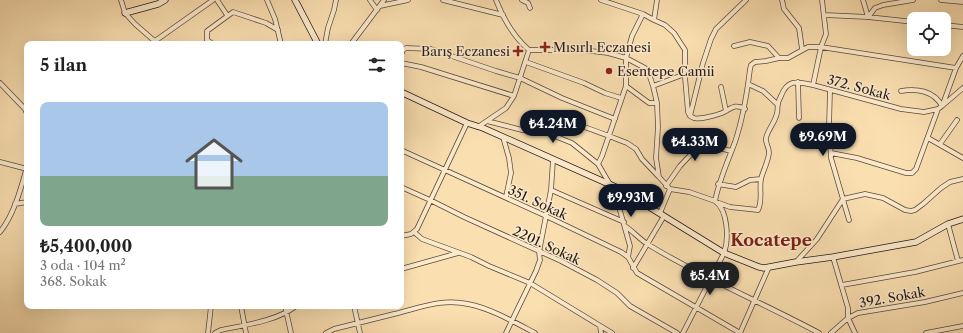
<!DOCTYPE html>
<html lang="tr">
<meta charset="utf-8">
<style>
body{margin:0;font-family:"Libre Caslon Text",serif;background:#f6f6f6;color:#222;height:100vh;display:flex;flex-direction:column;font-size:15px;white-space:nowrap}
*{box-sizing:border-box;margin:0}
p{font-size:13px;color:#767676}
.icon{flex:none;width:22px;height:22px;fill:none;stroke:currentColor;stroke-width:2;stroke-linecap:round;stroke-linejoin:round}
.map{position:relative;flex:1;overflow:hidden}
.sheet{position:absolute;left:24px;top:41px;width:380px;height:268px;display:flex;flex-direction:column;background:#fff;border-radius:8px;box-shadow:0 4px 16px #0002}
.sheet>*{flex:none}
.fabs{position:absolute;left:907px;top:12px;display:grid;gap:8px}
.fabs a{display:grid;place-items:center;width:44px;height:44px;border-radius:8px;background:#fff;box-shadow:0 4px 16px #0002;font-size:20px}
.price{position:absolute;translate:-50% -34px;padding:0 9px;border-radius:14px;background:#111827;color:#fff;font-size:13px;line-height:26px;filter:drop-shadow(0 1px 2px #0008)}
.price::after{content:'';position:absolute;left:50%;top:24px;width:12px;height:9px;margin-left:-6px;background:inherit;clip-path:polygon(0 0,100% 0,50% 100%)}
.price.current{background:#222;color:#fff}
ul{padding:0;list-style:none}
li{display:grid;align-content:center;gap:8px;height:212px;padding:0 16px}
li+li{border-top:1px solid #e0e0e0}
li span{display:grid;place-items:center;height:124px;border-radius:8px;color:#555}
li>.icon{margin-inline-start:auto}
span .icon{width:72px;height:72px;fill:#fffc;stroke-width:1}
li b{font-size:17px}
h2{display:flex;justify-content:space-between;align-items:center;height:48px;padding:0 16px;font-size:17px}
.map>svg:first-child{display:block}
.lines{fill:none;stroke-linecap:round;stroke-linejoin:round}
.street-casing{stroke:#5a4a3c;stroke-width:5.5}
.secondary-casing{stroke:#251915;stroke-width:7}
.street{stroke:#fceacc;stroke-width:4}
.secondary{stroke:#fceacc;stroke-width:5.5}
.poi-dot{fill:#8f2418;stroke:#fceacc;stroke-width:1.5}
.labels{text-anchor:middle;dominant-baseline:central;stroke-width:3;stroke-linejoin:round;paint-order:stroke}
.poi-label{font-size:13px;fill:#251915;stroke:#fceacc;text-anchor:start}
.street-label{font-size:13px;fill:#251915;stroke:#fceacc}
.district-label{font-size:17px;font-weight:bold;fill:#7a1f14;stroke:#fceacc}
</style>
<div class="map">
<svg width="963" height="333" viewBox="0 0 963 333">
<rect width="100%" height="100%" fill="#fadfb1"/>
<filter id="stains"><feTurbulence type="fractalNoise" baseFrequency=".005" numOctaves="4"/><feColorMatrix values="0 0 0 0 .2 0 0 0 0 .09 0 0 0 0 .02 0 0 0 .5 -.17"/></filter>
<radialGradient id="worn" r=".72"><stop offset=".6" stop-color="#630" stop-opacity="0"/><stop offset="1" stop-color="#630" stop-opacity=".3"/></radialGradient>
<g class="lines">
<defs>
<path id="street" d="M121 0 125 13 135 24 158 44
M217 0 227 15
M267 0 275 19 281 44
M370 0 377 10
M443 0 503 15
M496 0C503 18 514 37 529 50H583L608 53 626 58 645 68 649 74 653 86 657 103 658 127 656 158 659 177 670 189 689 192 715 201C728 210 729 239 724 253L683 333
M522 0 528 3 530 8
M601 0 643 14
M782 0 784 9 799 28 802 49
M822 0 826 34 821 47 813 85 901 109 924 112 938 109 942 106 963 88
M863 0 868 17
M941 0 963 2
M380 6 408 0
M825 15 868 17 914 22
M868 17 875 8 883 5 913 0
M654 20 665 25 674 33 685 50V77L688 112C689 115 690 117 694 118 699 120 717 115 722 113 731 109 734 103 745 109
M944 25 963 27
M155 41 213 0
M213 44 207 40V31L233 12 266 23 278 30
M325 44 328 28 334 10 336 0
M351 44 384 0
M734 46 750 42 768 46 779 58
M401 55 403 50 406 48 431 49 496 71 520 78 562 98 615 119
M526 62 584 83 605 93 621 98
M401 63 421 67 514 96
M798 82 799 118
M0 83 25 109 27 114
M748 84 763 91 777 104
M626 86 649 103H657
M653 86 685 74
M721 87 726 111
M830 90 829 127 831 158 849 220
M901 91C917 88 934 91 942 106
M943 104 956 68 963 56
M532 115C547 111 609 136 627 143L636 149 642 159 658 176
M690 116 703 63 711 39 716 29 746 0
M487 121 522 130 542 131 572 143 598 164 615 193 630 246 628 257
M478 127 506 108 514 96 529 50
M503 137 509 158 511 173 506 197
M928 138 963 158
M940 144 957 120
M401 150 546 216 621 252 628 257 637 273 740 333 769 267
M831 153 857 158 906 173H912L916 169 938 109
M0 162 27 169
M598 164 602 156 626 86V58L632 36 643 14 654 20 657 0
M718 184 736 187 750 180 761 179
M666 186 680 166 697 148 716 147 731 151
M401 187 430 200 464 217 561 261 597 280 617 293 630 306 677 333
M551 190 624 222
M715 201C719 180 728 161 735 142 743 118 747 94 750 69L751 65 755 62 766 61 779 58H788L808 47H821L956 68
M719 203 730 207 758 210C763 200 759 190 761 179 763 171 768 162 769 153 769 146 765 143 766 138 768 129 775 123 777 113 778 110 777 108 778 104 778 102 780 98 781 96 788 78 798 82 813 85
M15 204 27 202
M660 213 670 189
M948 224 958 261
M625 226C633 231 640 240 649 245 703 278 763 303 819 333
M0 232C14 215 21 188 27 167
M414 232 422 239 471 257 489 266 530 283 612 333
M401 236 411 234 417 229 467 123
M833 257 848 308V318L855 333
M796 262 817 239 843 199 865 194 883 198 905 210 911 211 915 210 923 204 941 188 950 182 963 179
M633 268 664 216
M401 269 458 253
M842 285 915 272 963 260
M241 306 246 333
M285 306 291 333
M354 306 360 333
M600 326 601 333
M208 333 211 306
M215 333 221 330C245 325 277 321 296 306
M326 333 334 329C354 324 374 319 394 314 419 308 442 298 468 304 490 308 516 323 535 333
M506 333 536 271 540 260 539 252 551 190 553 160
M831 333 848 318 858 313 925 302 963 293
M926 333 963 326"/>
<path id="secondary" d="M295 0 318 44
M125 13 158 4 165 0
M401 92 467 123 483 128 620 189 724 253 759 267 764 268 796 262 833 257 916 242 948 224 963 219"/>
</defs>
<use href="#street" class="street-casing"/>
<use href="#secondary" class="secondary-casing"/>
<use href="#street" class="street"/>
<use href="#secondary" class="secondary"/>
</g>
<g class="poi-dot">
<path d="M543 41h4v4h4v4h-4v4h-4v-4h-4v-4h4z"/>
<path d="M516 45h4v4h4v4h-4v4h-4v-4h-4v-4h4z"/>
<circle cx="609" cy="71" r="4"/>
</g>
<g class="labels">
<g class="poi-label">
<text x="553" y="47">Mısırlı Eczanesi</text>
<text x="510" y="51" text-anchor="end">Barış Eczanesi</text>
<text x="617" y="71">Esentepe Camii</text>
</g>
<g class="street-label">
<text transform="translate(859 87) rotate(15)">372. Sokak</text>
<text transform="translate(538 202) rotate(25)">351. Sokak</text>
<text transform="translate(547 245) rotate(25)">2201. Sokak</text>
<text transform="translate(892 297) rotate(-10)">392. Sokak</text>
</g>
<g class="district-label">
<text x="771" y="240">Kocatepe</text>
</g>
</g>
<rect width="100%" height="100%" filter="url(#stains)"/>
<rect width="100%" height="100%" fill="url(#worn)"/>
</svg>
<div class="fabs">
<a><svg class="icon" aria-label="locate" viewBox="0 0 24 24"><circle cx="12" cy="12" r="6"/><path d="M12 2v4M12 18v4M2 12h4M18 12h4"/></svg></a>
</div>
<b class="price" style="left:553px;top:144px">₺4.24M</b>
<b class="price" style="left:823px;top:157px">₺9.69M</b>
<b class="price" style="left:695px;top:162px">₺4.33M</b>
<b class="price" style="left:631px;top:218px">₺9.93M</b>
<b class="price current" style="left:710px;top:296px">₺5.4M</b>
<section class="sheet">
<h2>5 ilan<svg class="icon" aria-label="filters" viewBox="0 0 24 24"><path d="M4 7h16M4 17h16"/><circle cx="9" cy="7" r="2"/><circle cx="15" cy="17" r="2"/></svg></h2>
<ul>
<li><span style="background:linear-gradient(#a9c7e8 60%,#7fa58c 0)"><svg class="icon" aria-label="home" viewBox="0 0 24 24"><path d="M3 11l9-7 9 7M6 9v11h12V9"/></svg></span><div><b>₺5,400,000</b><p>3 oda · 104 m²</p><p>368. Sokak</p></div></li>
</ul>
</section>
</div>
